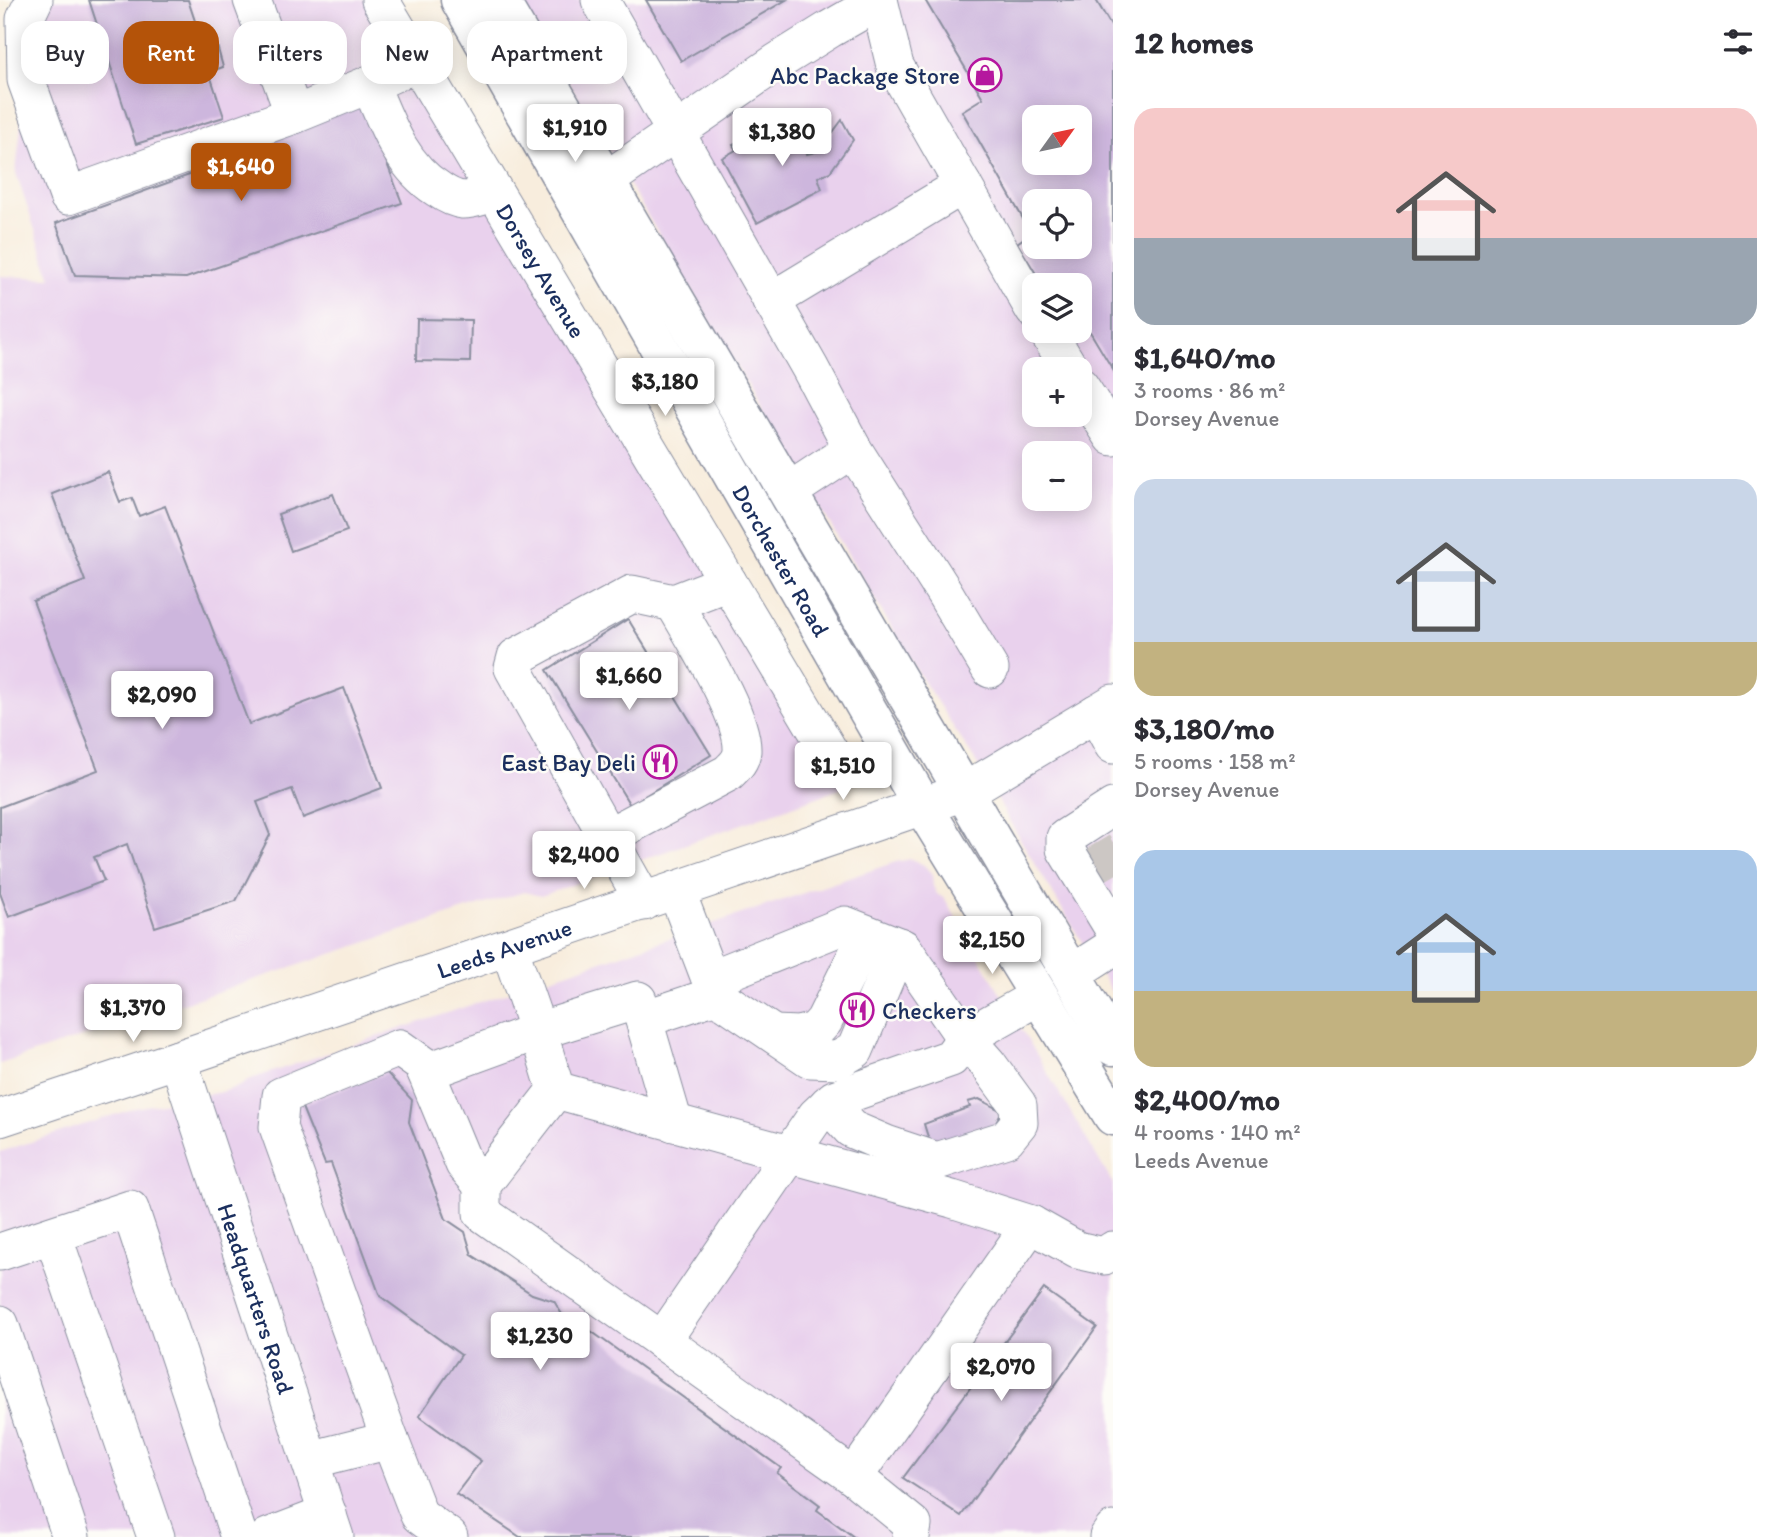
<!DOCTYPE html>
<meta charset="utf-8">
<style>
body{margin:0;font-family:Itim,sans-serif;background:#f2f2f3;color:#2b2b33;height:100vh;display:flex;flex-direction:column;font-size:26px;white-space:nowrap}
*{box-sizing:border-box;margin:0}
p{font-size:23px;color:#7c7c81}
.icon{flex:none;width:38px;height:38px;fill:none;stroke:currentColor;stroke-width:2;stroke-linecap:round;stroke-linejoin:round}
.map{position:relative;flex:1;overflow:hidden}
.details{display:flex;flex-direction:column;background:#fff;width:665px}
.details>*{flex:none}
.hud{position:absolute;left:21px;top:21px;width:665px;height:63px;display:flex;gap:14px}
.needle{width:46px;rotate:57deg}
.controls{position:absolute;left:1022px;top:105px;display:grid;gap:14px}
.controls a{display:grid;place-items:center;width:70px;height:70px;border-radius:14px;background:#fff;box-shadow:0 4px 18px #0003;font-size:35px}
.price{position:absolute;translate:-50% -60px;padding:0 16px;border-radius:7px;background:#fff;color:#222;font-size:23px;line-height:46px;filter:drop-shadow(0 2px 4px #0008)}
.price::after{content:'';position:absolute;left:50%;top:42px;width:21px;height:16px;margin-left:-10px;background:inherit;clip-path:polygon(0 0,100% 0,50% 100%)}
.price.on{background:#b45309;color:#fff}
ul{padding:0;list-style:none}
li{display:grid;align-content:center;gap:14px;height:371px;padding:0 21px}
li span{display:grid;place-items:center;height:217px;border-radius:21px;color:#555}
li>.icon{margin-inline-start:auto}
span .icon{width:126px;height:126px;fill:#fffc;stroke-width:1}
li b{font-size:30px}
h2{display:flex;justify-content:space-between;align-items:center;height:84px;padding:0 21px;font-size:30px}
.chip{padding:0 24px;border-radius:21px;background:#fff;box-shadow:0 4px 18px #0003;font-size:24px;line-height:63px}
.chip.on{background:#b45309;color:#fff}
main{display:flex;flex:1;min-height:0}
.map>svg:first-child{display:block}
.built{fill:#e9d1ed;fill-rule:evenodd}
.building{fill:#cdb6dd;fill-rule:evenodd}
.lines{fill:none;stroke-linecap:round;stroke-linejoin:round}
.minor-tunnel{stroke:#ccc7c4;stroke-width:37;stroke-dasharray:37 18;stroke-linecap:butt}
.minor-casing{stroke:#8a8e9e;stroke-width:39}
.major-casing{stroke:#8a8e9e;stroke-width:41}
.minor{stroke:#fff;stroke-width:37}
.major{stroke:#fff;stroke-width:38}
.labels{text-anchor:middle;dominant-baseline:central;stroke-width:5;stroke-linejoin:round;paint-order:stroke}
.poi-label{font-size:24px;fill:#1b2f5e;stroke:#fdfcf7;text-anchor:end}
.street-label{font-size:24px;fill:#1b2f5e;stroke:#fdfcf7}
</style>
<main>
<div class="map">
<svg width="1113" height="1537" viewBox="0 0 1113 1537">
<rect width="100%" height="100%" fill="#fdfcf7"/>
<filter id="ink" filterUnits="userSpaceOnUse"><feTurbulence type="fractalNoise" baseFrequency=".0143" numOctaves="2"/><feDisplacementMap in="SourceGraphic" scale="14" xChannelSelector="R" yChannelSelector="G"/><feConvolveMatrix kernelMatrix="1 2 1 2 8 2 1 2 1" color-interpolation-filters="sRGB"/></filter>
<filter id="wash" filterUnits="userSpaceOnUse"><feTurbulence type="fractalNoise" baseFrequency=".00686" numOctaves="4" result="noise"/><feDisplacementMap in="SourceGraphic" scale="28" xChannelSelector="R" yChannelSelector="G"/><feGaussianBlur stdDeviation="1.57" result="paint"/><feColorMatrix in="noise" values="0 0 0 0 0 0 0 0 0 0 0 0 0 0 0 0 0 1.4 0 .05"/><feComposite in="paint" operator="in"/></filter>
<g filter="url(#wash)">
<rect width="100%" height="100%" fill="#f8eddd"/>
<path class="built" d="M34 0H380L851 785 541 896 524 892 461 911 0 1064V276L51 278 16 173Z
M520 0H1113V994L1007 817 987 779 919 674ZM1034 117H1080V163H1034ZM1034 201H1080V247H1034ZM1034 285H1080V331H1034ZM1034 369H1080V415H1034ZM1034 453H1080V499H1034Z
M911 859 924 865 932 874 933 886 937 894 945 899 1113 1184V1537H0V1152L135 1108 221 1092 240 1086 251 1079 896 862Z"/>
<g id="blocks">
<path class="building" d="M89 0H188L203 45 216 42 223 67 209 72 224 117 136 144Z
M646 0H786L681 61Z
M925 0H1096L1113 29V370L1080 315V285H1043L1017 243 1031 233 962 111 983 98ZM1034 117H1080V163H1034ZM1034 201H1080V247H1034Z
M362 98 402 203 186 278 75 275 56 223 267 147V133Z
M842 120 853 140 830 172 818 177 822 189 757 223 722 158 736 150 733 145 771 124 775 130 790 122 807 154 819 151Z
M417 319 471 320 470 362 416 361Z
M108 472 120 502 132 498 139 516 165 506 249 724 344 688 382 788 303 818 292 789 257 802 270 835 236 901 155 927 127 844 94 857 104 881 9 917 0 893V807L98 770 33 601 85 581 52 494Z
M333 494 347 531 291 551 278 514Z
M628 619 711 755 630 805 547 670Z
M387 1073 412 1100 409 1122 446 1219 465 1232 472 1255 532 1294 554 1301 570 1328 577 1321 781 1468 777 1473 820 1505 817 1510 854 1537H520L456 1494 481 1461 419 1416 461 1355 380 1296 331 1163 325 1164 301 1105Z
M979 1099 1002 1111 989 1134 932 1150 924 1124 970 1107 968 1102Z
M1044 1289 1097 1327 961 1516 903 1478Z"/>
</g>
</g>
<g filter="url(#ink)">
<use href="#blocks" fill-opacity="0" stroke="#8a8e9e" stroke-width="2"/>
<g class="lines">
<path class="minor-tunnel" d="M1093 845 1113 879"/>
<defs>
<g id="minor">
<path d="M34 0 25 19 26 80 68 196 294 115"/>
<path d="M252 0 294 115 370 84"/>
<path id="s1" d="M380 0 832 756"/>
<path d="M600 0 810 368 853 449 788 492"/>
<path d="M879 0 895 66 1034 310"/>
<path d="M417 63 370 84C386 122 401 166 438 189 445 194 454 199 463 200 473 200 486 195 495 193"/>
<path d="M605 181 777 62 830 29 879 1"/>
<path d="M771 301 963 185"/>
<path d="M1047 331 1070 369"/>
<path d="M1080 386 1113 437"/>
<path d="M853 449 944 592 990 669"/>
<path d="M1096 713 1113 745"/>
<path d="M1113 807 1065 838V849L1113 928"/>
<path d="M607 837 728 773C735 766 741 761 742 751 744 715 692 636 674 603"/>
<path d="M676 890 710 979 845 925 903 948 965 1038 988 1064 1018 1105 1019 1123 1006 1139 937 1161 886 1144 851 1129 828 1104"/>
<path d="M644 902 513 668 516 657 632 594 674 603 728 582"/>
<path d="M509 947 538 1031 556 1090 952 1199 1031 1224 1077 1250 1104 1256 1113 1250"/>
<path d="M1071 974 1113 947"/>
<path d="M716 995 810 1059 838 1060 855 1050 899 946"/>
<path d="M644 1019 716 995 710 979"/>
<path d="M774 1034 798 1035 815 1031 824 1021 867 934"/>
<path id="s2" d="M178 1059 335 1537"/>
<path d="M426 1072 538 1031 638 1000 674 1123"/>
<path d="M556 1090 482 1185V1213L854 1477 1031 1224"/>
<path id="s3" d="M0 1118 178 1059 964 792 1113 703"/>
<path d="M53 1235 156 1537"/>
<path d="M0 1252 130 1209 239 1537"/>
<path d="M0 1324 71 1537"/>
<path d="M662 1341 816 1116 834 1099 951 1058 965 1038 1039 996"/>
<path d="M390 1440 419 1515 449 1537"/>
<path d="M310 1460 390 1440 278 1127 281 1096 399 1048 423 1065 464 1164 482 1185"/>
<path d="M854 1477 913 1525 911 1537"/>
<path d="M268 1537 328 1514"/>
<path d="M1108 1537 1113 1530"/>
</g>
<g id="major">
<path id="s4" d="M460 0 922 805 1113 1116"/>
<path d="M499 0 1113 1046"/>
</g>
</defs>
<use href="#minor" class="minor-casing"/>
<use href="#major" class="major-casing"/>
<use href="#minor" class="minor"/>
<use href="#major" class="major"/>
</g>
</g>
<defs>
<symbol id="shop-ring" viewBox="-11 -11 22 22"><circle r="9.5" fill="#fdfcf7" stroke="#b5179e" stroke-width="1.5"/><path d="M-5-2.5h2.3a2.7 3.5 0 0 1 5.4 0H5L5.5 6h-11ZM-1.5-2.5h3a1.5 2.3 0 0 0-3 0Z" fill="#b5179e"/></symbol>
<symbol id="restaurant-ring" viewBox="-11 -11 22 22"><circle r="9.5" fill="#fdfcf7" stroke="#b5179e" stroke-width="1.5"/><path d="M-5-6h1v4h1v-4h1v4h1v-4h1v5L-1.5 .5V6h-2V.5L-5-1ZM5-6V6H3V1.5H1.5Q1.5-4 5-6Z" fill="#b5179e"/></symbol>
</defs>
<g fill-rule="evenodd">
<use href="#shop-ring" x="966" y="56" width="38" height="38"/>
<use href="#restaurant-ring" x="641" y="743" width="38" height="38"/>
<use href="#restaurant-ring" x="838" y="991" width="38" height="38"/>
</g>
<g class="labels">
<g class="poi-label">
<text x="960" y="75">Abc Package Store</text>
<text x="636" y="762">East Bay Deli</text>
<text x="882" y="1010" text-anchor="start">Checkers</text>
</g>
<g class="street-label">
<text stroke="none"><textPath href="#s1" startOffset="315">Dorsey Avenue</textPath></text>
<text stroke="none"><textPath href="#s4" startOffset="646">Dorchester Road</textPath></text>
<text stroke="none"><textPath href="#s3" startOffset="532">Leeds Avenue</textPath></text>
<text stroke="none"><textPath href="#s2" startOffset="252">Headquarters Road</textPath></text>
</g>
</g>
</svg>
<div class="controls">
<a><svg class="needle" viewBox="-14 -14 28 28"><path d="M0-13l5 13h-10z" fill="#e53935"/><path d="M0 13l5-13h-10z" fill="#7c7c81"/></svg></a>
<a><svg class="icon" aria-label="locate" viewBox="0 0 24 24"><circle cx="12" cy="12" r="6"/><path d="M12 2v4M12 18v4M2 12h4M18 12h4"/></svg></a>
<a><svg class="icon" aria-label="layers" viewBox="0 0 24 24"><path d="M12 4l9 5-9 5-9-5zM3 14l9 5 9-5"/></svg></a>
<a>+</a>
<a>−</a>
</div>
<b class="price" style="left:575px;top:164px">$1,910</b>
<b class="price" style="left:782px;top:168px">$1,380</b>
<b class="price on" style="left:241px;top:203px">$1,640</b>
<b class="price" style="left:665px;top:418px">$3,180</b>
<b class="price" style="left:629px;top:712px">$1,660</b>
<b class="price" style="left:162px;top:731px">$2,090</b>
<b class="price" style="left:843px;top:802px">$1,510</b>
<b class="price" style="left:584px;top:891px">$2,400</b>
<b class="price" style="left:992px;top:976px">$2,150</b>
<b class="price" style="left:133px;top:1044px">$1,370</b>
<b class="price" style="left:540px;top:1372px">$1,230</b>
<b class="price" style="left:1001px;top:1403px">$2,070</b>
<div class="hud">
<a class="chip">Buy</a>
<a class="chip on">Rent</a>
<a class="chip">Filters</a>
<a class="chip">New</a>
<a class="chip">Apartment</a>
</div>
</div>
<section class="details">
<h2>12 homes<svg class="icon" aria-label="filters" viewBox="0 0 24 24"><path d="M4 7h16M4 17h16"/><circle cx="9" cy="7" r="2"/><circle cx="15" cy="17" r="2"/></svg></h2>
<ul>
<li><span style="background:linear-gradient(#f6c9c9 60%,#9aa5b1 0)"><svg class="icon" aria-label="home" viewBox="0 0 24 24"><path d="M3 11l9-7 9 7M6 9v11h12V9"/></svg></span><div><b>$1,640/mo</b><p>3 rooms · 86 m²</p><p>Dorsey Avenue</p></div></li>
<li><span style="background:linear-gradient(#c9d6e8 75%,#c2b280 0)"><svg class="icon" aria-label="home" viewBox="0 0 24 24"><path d="M3 11l9-7 9 7M6 9v11h12V9"/></svg></span><div><b>$3,180/mo</b><p>5 rooms · 158 m²</p><p>Dorsey Avenue</p></div></li>
<li><span style="background:linear-gradient(#a9c7e8 65%,#c2b280 0)"><svg class="icon" aria-label="home" viewBox="0 0 24 24"><path d="M3 11l9-7 9 7M6 9v11h12V9"/></svg></span><div><b>$2,400/mo</b><p>4 rooms · 140 m²</p><p>Leeds Avenue</p></div></li>
</ul>
</section>
</main>
